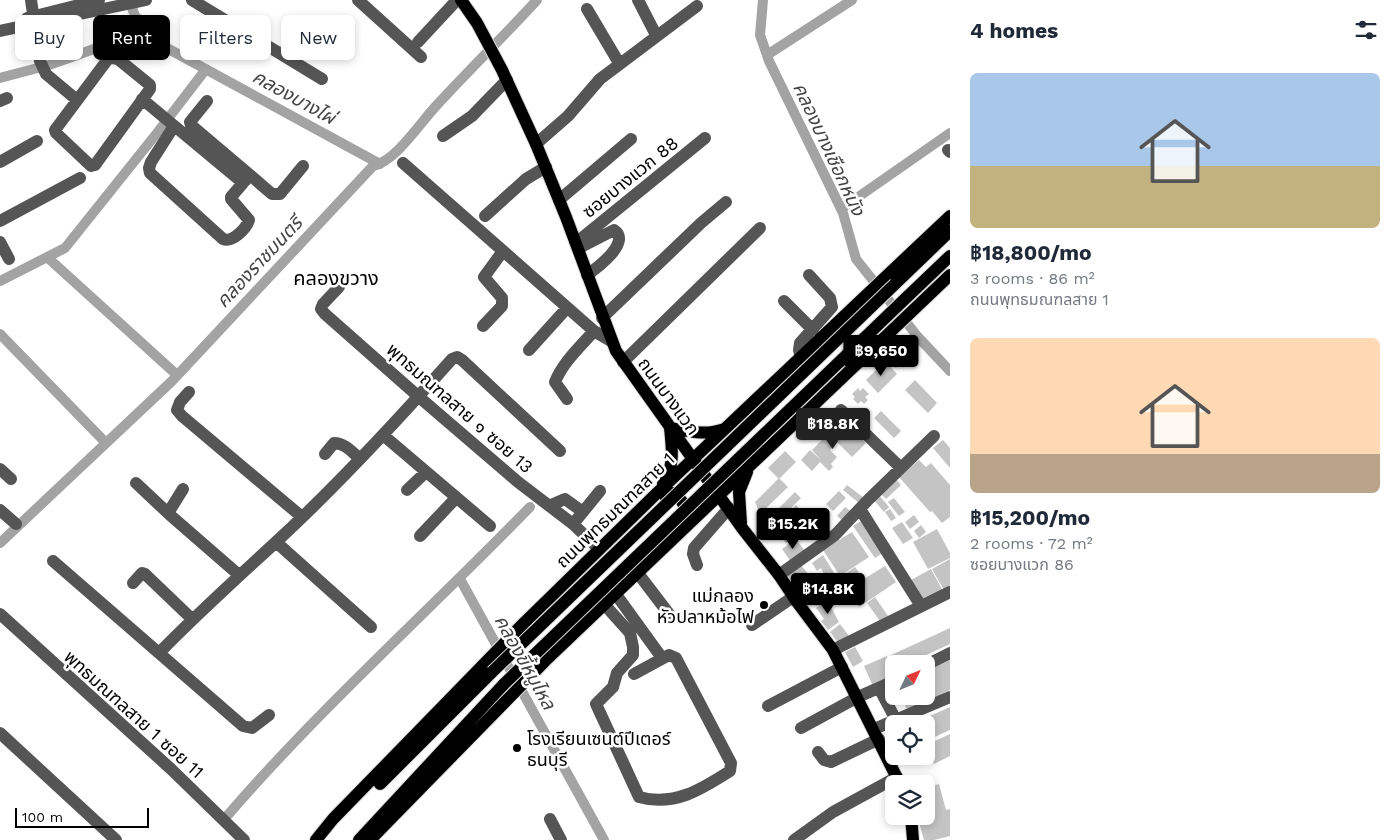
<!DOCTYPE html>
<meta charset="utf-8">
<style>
body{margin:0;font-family:"Work Sans","Noto Sans Thai",sans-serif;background:#f2f2f3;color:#1f2937;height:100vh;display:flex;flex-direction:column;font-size:19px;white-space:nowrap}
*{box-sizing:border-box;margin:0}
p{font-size:16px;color:#747a83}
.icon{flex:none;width:28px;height:28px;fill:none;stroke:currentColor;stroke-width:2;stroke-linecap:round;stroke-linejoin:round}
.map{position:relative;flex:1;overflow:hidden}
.details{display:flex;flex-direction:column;background:#fff;width:450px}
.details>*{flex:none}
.hud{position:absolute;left:15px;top:15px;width:475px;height:45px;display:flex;gap:10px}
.needle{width:32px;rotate:47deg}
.tools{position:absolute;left:885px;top:655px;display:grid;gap:10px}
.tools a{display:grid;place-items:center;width:50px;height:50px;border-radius:8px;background:#fff;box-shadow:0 2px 8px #0003;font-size:25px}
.scale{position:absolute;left:15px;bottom:12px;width:134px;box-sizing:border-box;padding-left:5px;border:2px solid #000;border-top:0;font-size:14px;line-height:18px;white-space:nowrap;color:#000;-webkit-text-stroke:4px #fff;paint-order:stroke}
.price{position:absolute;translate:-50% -42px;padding:0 11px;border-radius:5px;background:#000;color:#fff;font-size:16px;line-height:32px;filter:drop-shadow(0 1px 2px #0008)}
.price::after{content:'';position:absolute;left:50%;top:30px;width:15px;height:11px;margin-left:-8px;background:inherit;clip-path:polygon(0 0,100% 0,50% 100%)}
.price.active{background:#222;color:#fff}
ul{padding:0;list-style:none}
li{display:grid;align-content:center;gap:10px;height:265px;padding:0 20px}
li span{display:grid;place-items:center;height:155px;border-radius:8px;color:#555}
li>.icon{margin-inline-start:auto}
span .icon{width:90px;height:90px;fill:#fffc;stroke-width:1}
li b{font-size:21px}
h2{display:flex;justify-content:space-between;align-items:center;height:60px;padding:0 20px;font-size:21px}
.pill{padding:0 18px;border-radius:8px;background:#fff;box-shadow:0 2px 8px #0003;font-size:18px;line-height:45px}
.pill.active{background:#000;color:#fff}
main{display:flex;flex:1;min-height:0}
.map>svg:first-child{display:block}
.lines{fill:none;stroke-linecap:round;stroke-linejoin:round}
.canal{stroke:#a3a3a3;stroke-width:10}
.building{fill:#c4c4c4}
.major-casing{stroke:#dbdbdb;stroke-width:14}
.minor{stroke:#555;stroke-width:12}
.major{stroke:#000;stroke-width:12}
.major-bridge-casing{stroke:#dbdbdb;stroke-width:14;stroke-linecap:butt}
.major-bridge{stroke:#000;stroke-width:12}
.poi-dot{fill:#000;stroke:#fff;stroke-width:2}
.labels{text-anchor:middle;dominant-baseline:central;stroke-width:5;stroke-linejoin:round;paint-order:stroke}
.street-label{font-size:18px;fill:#000;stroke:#fff}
.poi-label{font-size:18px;fill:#000;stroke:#fff;text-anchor:end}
.water-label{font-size:19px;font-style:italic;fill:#444;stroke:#fff}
.quarter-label{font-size:20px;fill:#000;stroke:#fff}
</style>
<main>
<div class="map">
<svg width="950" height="840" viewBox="0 0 950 840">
<rect width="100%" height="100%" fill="#fff"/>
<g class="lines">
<path class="canal" d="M129 0 135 16 165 47 380 164
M763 0 760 35 769 61 843 213 856 259 918 337 950 371
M767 55 852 0
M0 78 49 65 108 44 140 21
M841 209 950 133
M47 257 177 375
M0 281 65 248 157 133 206 69
M0 334 106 443
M0 543 172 381 373 166C396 161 420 123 436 106 469 70 504 36 537 0
M460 579 604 840
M227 816C321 707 430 610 530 507"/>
</g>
<path class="building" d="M903 349 909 356 896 368 889 362Z
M885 361 897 374 878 393 866 380Z
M915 380 937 403 928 413 905 390Z
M858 388 860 391 863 388 869 394 865 397 868 400 864 404 861 401 858 404 853 399 855 397 852 394Z
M881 411 901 431 894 438 874 418Z
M851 429 866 443 852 457 837 442 830 450 837 457 831 464 833 467 829 471 820 462 812 471 801 460 810 450 821 460 812 450 831 431 841 440Z
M943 440 950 448V468L933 448Z
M785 451 796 462 779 479 768 468Z
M919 460 926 467 931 463 950 485V517L942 523 932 511 930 512 899 477Z
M779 478 788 487 760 514 755 502Z
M895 478 901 485 886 499 880 493Z
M847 485 864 498 859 503 843 490Z
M839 491 846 498 833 511 826 504Z
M795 492 801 498 781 518 775 512Z
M879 495 889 507 884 512 873 499Z
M894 498 905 512 899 516 888 502Z
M796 505 806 515 792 529 782 518Z
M845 507 852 512 843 521 837 516Z
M890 509 896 518 891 521 885 512Z
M808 515 827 534 819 542 800 523Z
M914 515 919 522 910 529 905 522Z
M782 519 796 535 786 543 772 528Z
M861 521 883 553 875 558 853 526Z
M902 522 913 538 903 544 892 528Z
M921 525 926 532 919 538 914 531Z
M937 529 950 553V558L928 569 913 542Z
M852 532 869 557 840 576 823 550Z
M796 539 805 551 791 562 782 549Z
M823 555 836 576 827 582 821 568 817 571 812 563Z
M950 559V589L945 592 932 569Z
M801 565 809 575 795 585 787 575Z
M885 566 896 582 859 607 839 578 855 567 864 579Z
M931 569 943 591 923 602 911 580Z
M819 587 827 599 816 606 808 594Z
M875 597 888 616 880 621 867 603Z
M827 600 839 622 828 630 821 621 824 619 816 608Z
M840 624 849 636 838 643 830 632Z
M950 628V644L907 664H894V667L889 656Z
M855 647 863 661 853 667 845 652Z
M887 656 894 675 872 684 864 666Z
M950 660V690L907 710 901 696H926V671Z
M950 707V730L926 741V724H904L913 720 914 723Z
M950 734V756L934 764 926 745Z
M910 756H930L913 763Z
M939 784 946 810 950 809V836L934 840H924L918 819 926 816V788Z"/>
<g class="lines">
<defs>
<path id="major" d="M461 0 477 23 502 70 536 144 566 217 616 351 742 528 779 575 797 602 833 650 900 784
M895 284 950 231
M907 297 950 256
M670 428C688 431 706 436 724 429
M663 484C675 467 672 447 670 428
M665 496 673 493C682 499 689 509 682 520
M741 523 739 492 747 472
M380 784 492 672
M911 816 913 840
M316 840 333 819 524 623 656 494 950 216
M359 840 504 684
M370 840 545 661 950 275"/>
</defs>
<use href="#major" class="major-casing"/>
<path class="minor" d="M31 0 40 61 46 74 77 100
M192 0 322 79
M358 0 421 57
M638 0 656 35
M587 9 619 63
M27 18 99 0
M0 31 146 0
M418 42 457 0
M112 58 118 59 150 85V89L95 165 91 166 56 133 55 130 108 59Z
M142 99 243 183 231 197V199L249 220C246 229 232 243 223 239L150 173 149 168 151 162 174 126
M0 101 7 98
M207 101 190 122 191 125 250 175
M443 136 472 116 507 80
M536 144 568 116 600 79 697 6
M948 150 950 152
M0 162 37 141
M403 163 594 331 611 341
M245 181 250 175 272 194H280L303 166
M559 200 631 139
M485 216 526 179 546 167
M0 221 80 178
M575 241 582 238 705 138
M0 242 9 259
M579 248 614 230C632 242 597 268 587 275
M339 287 323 304 321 309 325 314 419 397 518 482 573 524 599 549
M784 301 813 330
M602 318 701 223 726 202
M483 326 502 306V298L484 277 503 251
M529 350 567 308
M801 358 799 350 800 343 832 307 830 298 809 275
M623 362 760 228
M189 392 180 402 177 410 182 416 302 517
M567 399 555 382C563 362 580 347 594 331
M841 410 901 468
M383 435 490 526
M325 454 334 443C345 443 352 452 360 459
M0 469 11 479
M136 483 170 515
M183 489 170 510V515L239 575
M407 490 425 473
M551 505 565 499 583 512
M860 509 921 606
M0 510 16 524
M573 524 600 491
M420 536 456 498
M276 542 371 627
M53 561 243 726 252 728 269 715
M697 565 693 554 694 548 729 508
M637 572 669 614
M779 575 835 535 868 500 934 436
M133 583 142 573 145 574 192 619
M615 593 662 658
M604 604 630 633 633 647V655L617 673 613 687 596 704 639 797C674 807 702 789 730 771L731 763 676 658 669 655 634 674
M0 614 171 769 244 840
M752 625 793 597
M833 650 950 592
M160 652C198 613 236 579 276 542 338 485 396 422 452 359L457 357 462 360 560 451
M926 665 950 653
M879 688 896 720
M768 706 842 667
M801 728 858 697 894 681
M874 729 950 697
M0 733 116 840
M818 752 824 760 831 762 879 739
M550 819 561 840
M794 840 833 812 897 777"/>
<use href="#major" class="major"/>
<defs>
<path id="major-bridge" d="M492 672 895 284
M504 684 907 297"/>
</defs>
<use href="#major-bridge" class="major-bridge-casing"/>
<use href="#major-bridge" class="major-bridge"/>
</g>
<g class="poi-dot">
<circle cx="764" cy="605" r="5"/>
<circle cx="517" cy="748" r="5"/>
</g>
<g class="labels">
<g class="street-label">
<text transform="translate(630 177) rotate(-39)">ซอยบางแวก 88</text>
<text transform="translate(669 396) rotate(54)">ถนนบางแวก</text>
<text transform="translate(460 408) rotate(41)">พุทธมณฑลสาย ๑ ซอย 13</text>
<text transform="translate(615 510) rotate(-44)">ถนนพุทธมณฑลสาย 1</text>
<text transform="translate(134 714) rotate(42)">พุทธมณฑลสาย 1 ซอย 11</text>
</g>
<g class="poi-label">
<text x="754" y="595">แม่กลอง<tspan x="754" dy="21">หัวปลาหม้อไฟ</tspan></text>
<text x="527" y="738" text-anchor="start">โรงเรียนเซนต์ปีเตอร์<tspan x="527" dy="21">ธนบุรี</tspan></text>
</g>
<g class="water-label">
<text transform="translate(294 97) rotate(29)">คลองบางไผ่</text>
<text transform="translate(829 149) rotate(65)">คลองบางเชือกหนัง</text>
<text transform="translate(259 262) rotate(-47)">คลองราชมนตรี</text>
<text transform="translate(525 662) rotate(61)">คลองขี้หมูไหล</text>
</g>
<g class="quarter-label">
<text x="336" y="278">คลองขวาง</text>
</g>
</g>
</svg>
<div class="tools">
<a><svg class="needle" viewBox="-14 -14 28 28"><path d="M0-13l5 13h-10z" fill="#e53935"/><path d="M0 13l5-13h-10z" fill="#747a83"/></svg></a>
<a><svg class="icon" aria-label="locate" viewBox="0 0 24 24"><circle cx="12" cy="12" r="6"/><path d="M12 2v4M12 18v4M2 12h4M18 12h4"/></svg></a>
<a><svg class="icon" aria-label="layers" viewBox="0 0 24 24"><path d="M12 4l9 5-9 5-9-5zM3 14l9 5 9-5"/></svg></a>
</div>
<div class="scale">100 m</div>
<b class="price" style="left:881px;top:377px">฿9,650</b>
<b class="price active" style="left:833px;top:450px">฿18.8K</b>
<b class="price" style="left:793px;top:550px">฿15.2K</b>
<b class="price" style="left:828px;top:615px">฿14.8K</b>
<div class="hud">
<a class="pill">Buy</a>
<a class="pill active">Rent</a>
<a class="pill">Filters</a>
<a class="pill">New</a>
</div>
</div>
<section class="details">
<h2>4 homes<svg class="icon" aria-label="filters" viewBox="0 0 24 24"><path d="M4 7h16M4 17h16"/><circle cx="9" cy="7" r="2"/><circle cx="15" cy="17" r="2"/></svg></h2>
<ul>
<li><span style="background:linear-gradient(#a9c7e8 60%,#c2b280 0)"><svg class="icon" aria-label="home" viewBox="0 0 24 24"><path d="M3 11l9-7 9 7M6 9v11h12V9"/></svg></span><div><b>฿18,800/mo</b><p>3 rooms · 86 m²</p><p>ถนนพุทธมณฑลสาย 1</p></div></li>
<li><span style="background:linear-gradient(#ffd9b3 75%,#b9a48a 0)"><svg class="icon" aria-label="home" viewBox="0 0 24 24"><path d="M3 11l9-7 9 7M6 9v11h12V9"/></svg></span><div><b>฿15,200/mo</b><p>2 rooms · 72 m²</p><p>ซอยบางแวก 86</p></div></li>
</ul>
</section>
</main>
